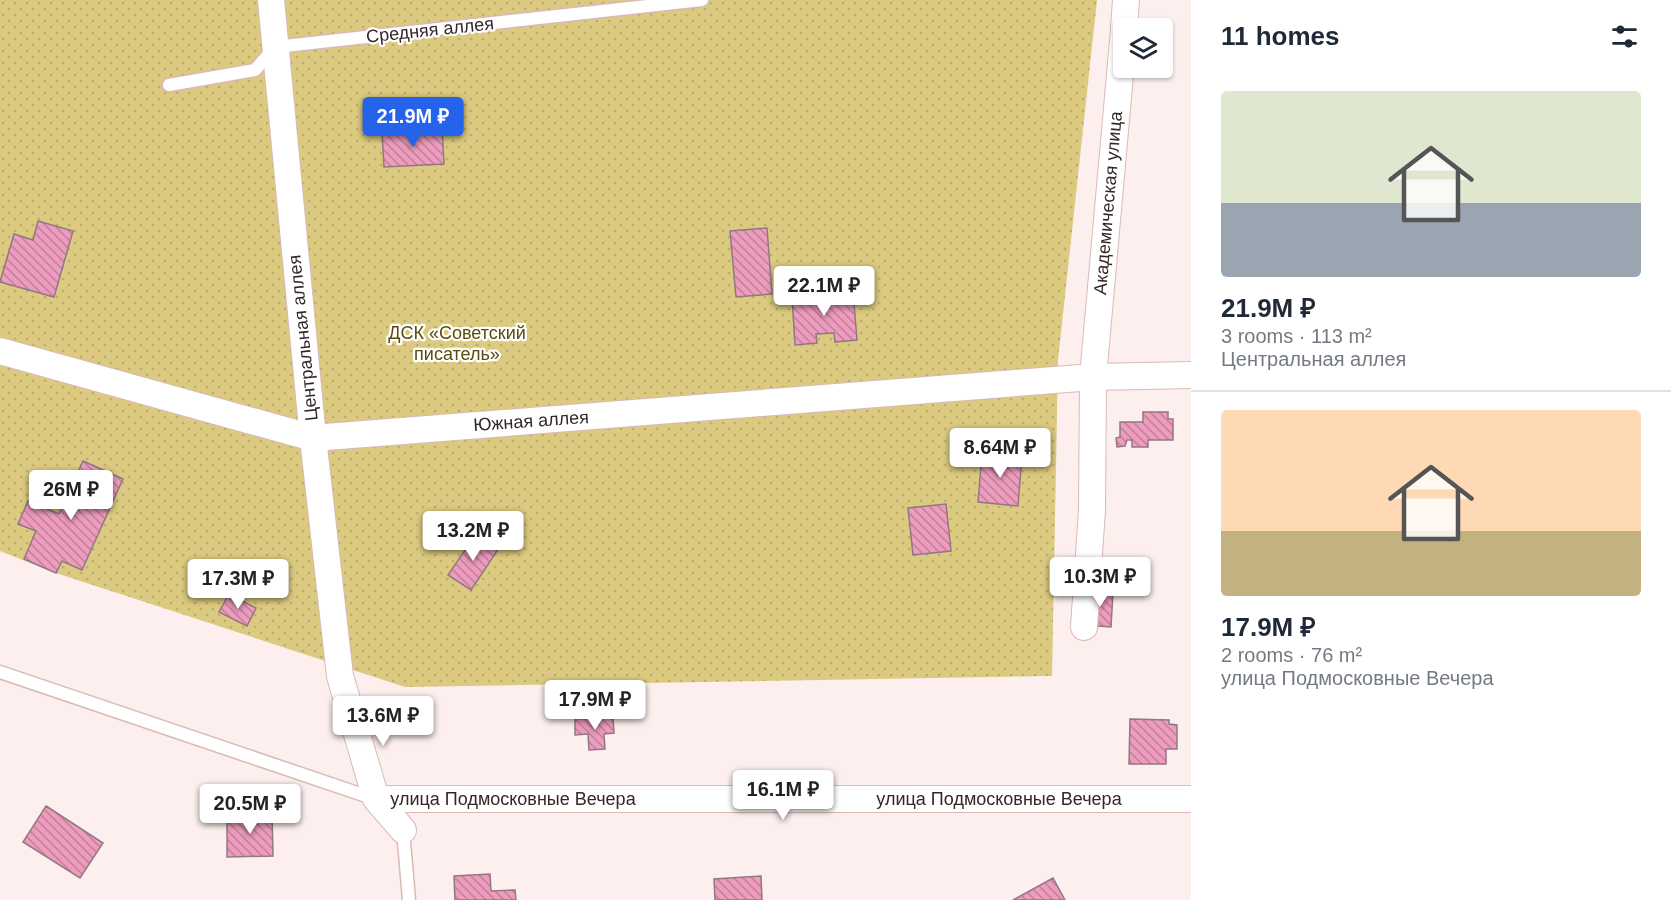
<!DOCTYPE html>
<meta charset="utf-8">
<style>
body{margin:0;font-family:Arial,sans-serif;background:#f6f6f7;color:#1f2937;height:100vh;display:flex;flex-direction:column;font-size:22px;white-space:nowrap}
*{box-sizing:border-box;margin:0}
p{font-size:20px;color:#747a83}
.icon{flex:none;width:33px;height:33px;fill:none;stroke:currentColor;stroke-width:2;stroke-linecap:round;stroke-linejoin:round}
.map{position:relative;flex:1;overflow:hidden}
.details{display:flex;flex-direction:column;background:#fff;width:480px}
.details>*{flex:none}
.fabs{position:absolute;left:1113px;top:18px;display:grid;gap:12px}
.fabs a{display:grid;place-items:center;width:60px;height:60px;border-radius:6px;background:#fff;box-shadow:0 2px 4px #0004;font-size:30px}
.price{position:absolute;translate:-50% -51px;padding:0 14px;border-radius:6px;background:#fff;color:#222;font-size:20px;line-height:39px;filter:drop-shadow(0 2px 3px #0008)}
.price::after{content:'';position:absolute;left:50%;top:36px;width:18px;height:14px;margin-left:-9px;background:inherit;clip-path:polygon(0 0,100% 0,50% 100%)}
.price.on{background:#2563eb;color:#fff}
ul{padding:0;list-style:none}
li{display:grid;align-content:center;gap:12px;height:318px;padding:0 30px}
li+li{border-top:2px solid #e0e1e3}
li span{display:grid;place-items:center;height:186px;border-radius:6px;color:#555}
li>.icon{margin-inline-start:auto}
span .icon{width:108px;height:108px;fill:#fffc;stroke-width:1}
li b{font-size:26px}
h2{display:flex;justify-content:space-between;align-items:center;height:72px;padding:0 30px;font-size:26px}
main{display:flex;flex:1;min-height:0}
.map>svg:first-child{display:block}
.garden{fill:url(#garden-dots)}
.building{fill:url(#building-back-hatch);stroke:#927881;stroke-width:1.5}
.lines{fill:none;stroke-linecap:round;stroke-linejoin:round}
.service-casing{stroke:#d9bab6;stroke-width:15}
.minor-casing{stroke:#d9bab6;stroke-width:28}
.service{stroke:#fff;stroke-width:12}
.minor{stroke:#fff;stroke-width:26}
.labels{text-anchor:middle;dominant-baseline:central;stroke-width:4.5;stroke-linejoin:round;paint-order:stroke}
.street-label{font-size:18px;fill:#342827;stroke:#fff}
.park-label{font-size:18px;fill:#5a4d0d;stroke:#fff}
</style>
<main>
<div class="map">
<svg width="1191" height="900" viewBox="0 0 1191 900">
<defs>
<pattern id="garden-dots" width="8" height="8" patternUnits="userSpaceOnUse" patternTransform="scale(1.5)"><rect width="8" height="8" fill="#dbca7f"/><path d="M2 2h.1M6 6h.1" fill="none" stroke="#bdae6e" stroke-width="1.8" stroke-linecap="round"/></pattern>
<pattern id="building-back-hatch" width="6" height="6" patternUnits="userSpaceOnUse" patternTransform="scale(1.5)"><rect width="6" height="6" fill="#ed9cbd"/><path d="M-1 5l2 2M0 0l6 6M5-1l2 2" fill="none" stroke="#c17f9a"/></pattern>
</defs>
<rect width="100%" height="100%" fill="#fcefed"/>
<path class="garden" d="M0 0H1097L1058 360 1052 676 405 687 56 573 0 551Z"/>
<path class="building" d="M442 128 444 164 384 167 382 132Z
M38 221 73 231 54 297 0 282 14 234 33 240Z
M767 228 772 294 736 297 730 231Z
M853 292 857 340 835 342 834 333 816 334 817 343 795 345 792 297Z
M1143 412H1168V419H1173V440H1148V447H1132V440H1127L1125 446 1117 447 1116 438 1120 437V422H1143Z
M982 453 1022 456 1018 506 978 502Z
M83 461 123 479 82 570 62 561 56 573 24 559 36 531 18 524 28 501 59 514Z
M946 504 951 551 913 555 908 508Z
M476 534 499 548 471 590 448 575Z
M1088 590 1113 592 1111 627 1086 625Z
M229 594 256 608 247 626 219 612Z
M613 717 614 733 604 734 605 749 589 750 588 734 575 735V719Z
M1130 719 1169 720V724L1177 725V749H1166V764H1129Z
M46 806 103 843 80 878 23 842Z
M272 812 273 856 227 857V813Z
M490 874 491 891 515 890 516 900H455L454 876Z
M761 876 762 900H715L714 879Z
M1053 878 1065 900H1013Z"/>
<g class="lines">
<defs>
<path id="service" d="M169 85 255 70 275 47 702 0
M0 672 375 799
M403 830 409 900"/>
<path id="minor" d="M271 0 313 438 340 676 376 799 403 830
M1124 28 1126 0
M0 351 313 438 1093 377 1191 375
M1084 627 1092 510 1093 377 1124 30
M376 799H1191"/>
</defs>
<use href="#service" class="service-casing"/>
<use href="#minor" class="minor-casing"/>
<use href="#service" class="service"/>
<use href="#minor" class="minor"/>
</g>
<g class="labels">
<g class="street-label">
<text transform="translate(430 30) rotate(-6)">Средняя аллея</text>
<text transform="translate(1108 203) rotate(-85)">Академическая улица</text>
<text transform="translate(303 338) rotate(-96)">Центральная аллея</text>
<text transform="translate(531 421) rotate(-4)">Южная аллея</text>
<text x="513" y="799">улица Подмосковные Вечера</text>
<text x="999" y="799">улица Подмосковные Вечера</text>
</g>
<g class="park-label">
<text x="457" y="333">ДСК «Советский<tspan x="457" dy="21">писатель»</tspan></text>
</g>
</g>
</svg>
<div class="fabs">
<a><svg class="icon" aria-label="layers" viewBox="0 0 24 24"><path d="M12 4l9 5-9 5-9-5zM3 14l9 5 9-5"/></svg></a>
</div>
<b class="price on" style="left:413px;top:148px">21.9M ₽</b>
<b class="price" style="left:824px;top:317px">22.1M ₽</b>
<b class="price" style="left:1000px;top:479px">8.64M ₽</b>
<b class="price" style="left:71px;top:521px">26M ₽</b>
<b class="price" style="left:473px;top:562px">13.2M ₽</b>
<b class="price" style="left:1100px;top:608px">10.3M ₽</b>
<b class="price" style="left:238px;top:610px">17.3M ₽</b>
<b class="price" style="left:595px;top:731px">17.9M ₽</b>
<b class="price" style="left:383px;top:747px">13.6M ₽</b>
<b class="price" style="left:783px;top:821px">16.1M ₽</b>
<b class="price" style="left:250px;top:835px">20.5M ₽</b>
</div>
<section class="details">
<h2>11 homes<svg class="icon" aria-label="filters" viewBox="0 0 24 24"><path d="M4 7h16M4 17h16"/><circle cx="9" cy="7" r="2"/><circle cx="15" cy="17" r="2"/></svg></h2>
<ul>
<li><span style="background:linear-gradient(#dfe7d0 60%,#9aa5b1 0)"><svg class="icon" aria-label="home" viewBox="0 0 24 24"><path d="M3 11l9-7 9 7M6 9v11h12V9"/></svg></span><div><b>21.9M ₽</b><p>3 rooms · 113 m²</p><p>Центральная аллея</p></div></li>
<li><span style="background:linear-gradient(#ffd9b3 65%,#c2b280 0)"><svg class="icon" aria-label="home" viewBox="0 0 24 24"><path d="M3 11l9-7 9 7M6 9v11h12V9"/></svg></span><div><b>17.9M ₽</b><p>2 rooms · 76 m²</p><p>улица Подмосковные Вечера</p></div></li>
</ul>
</section>
</main>
